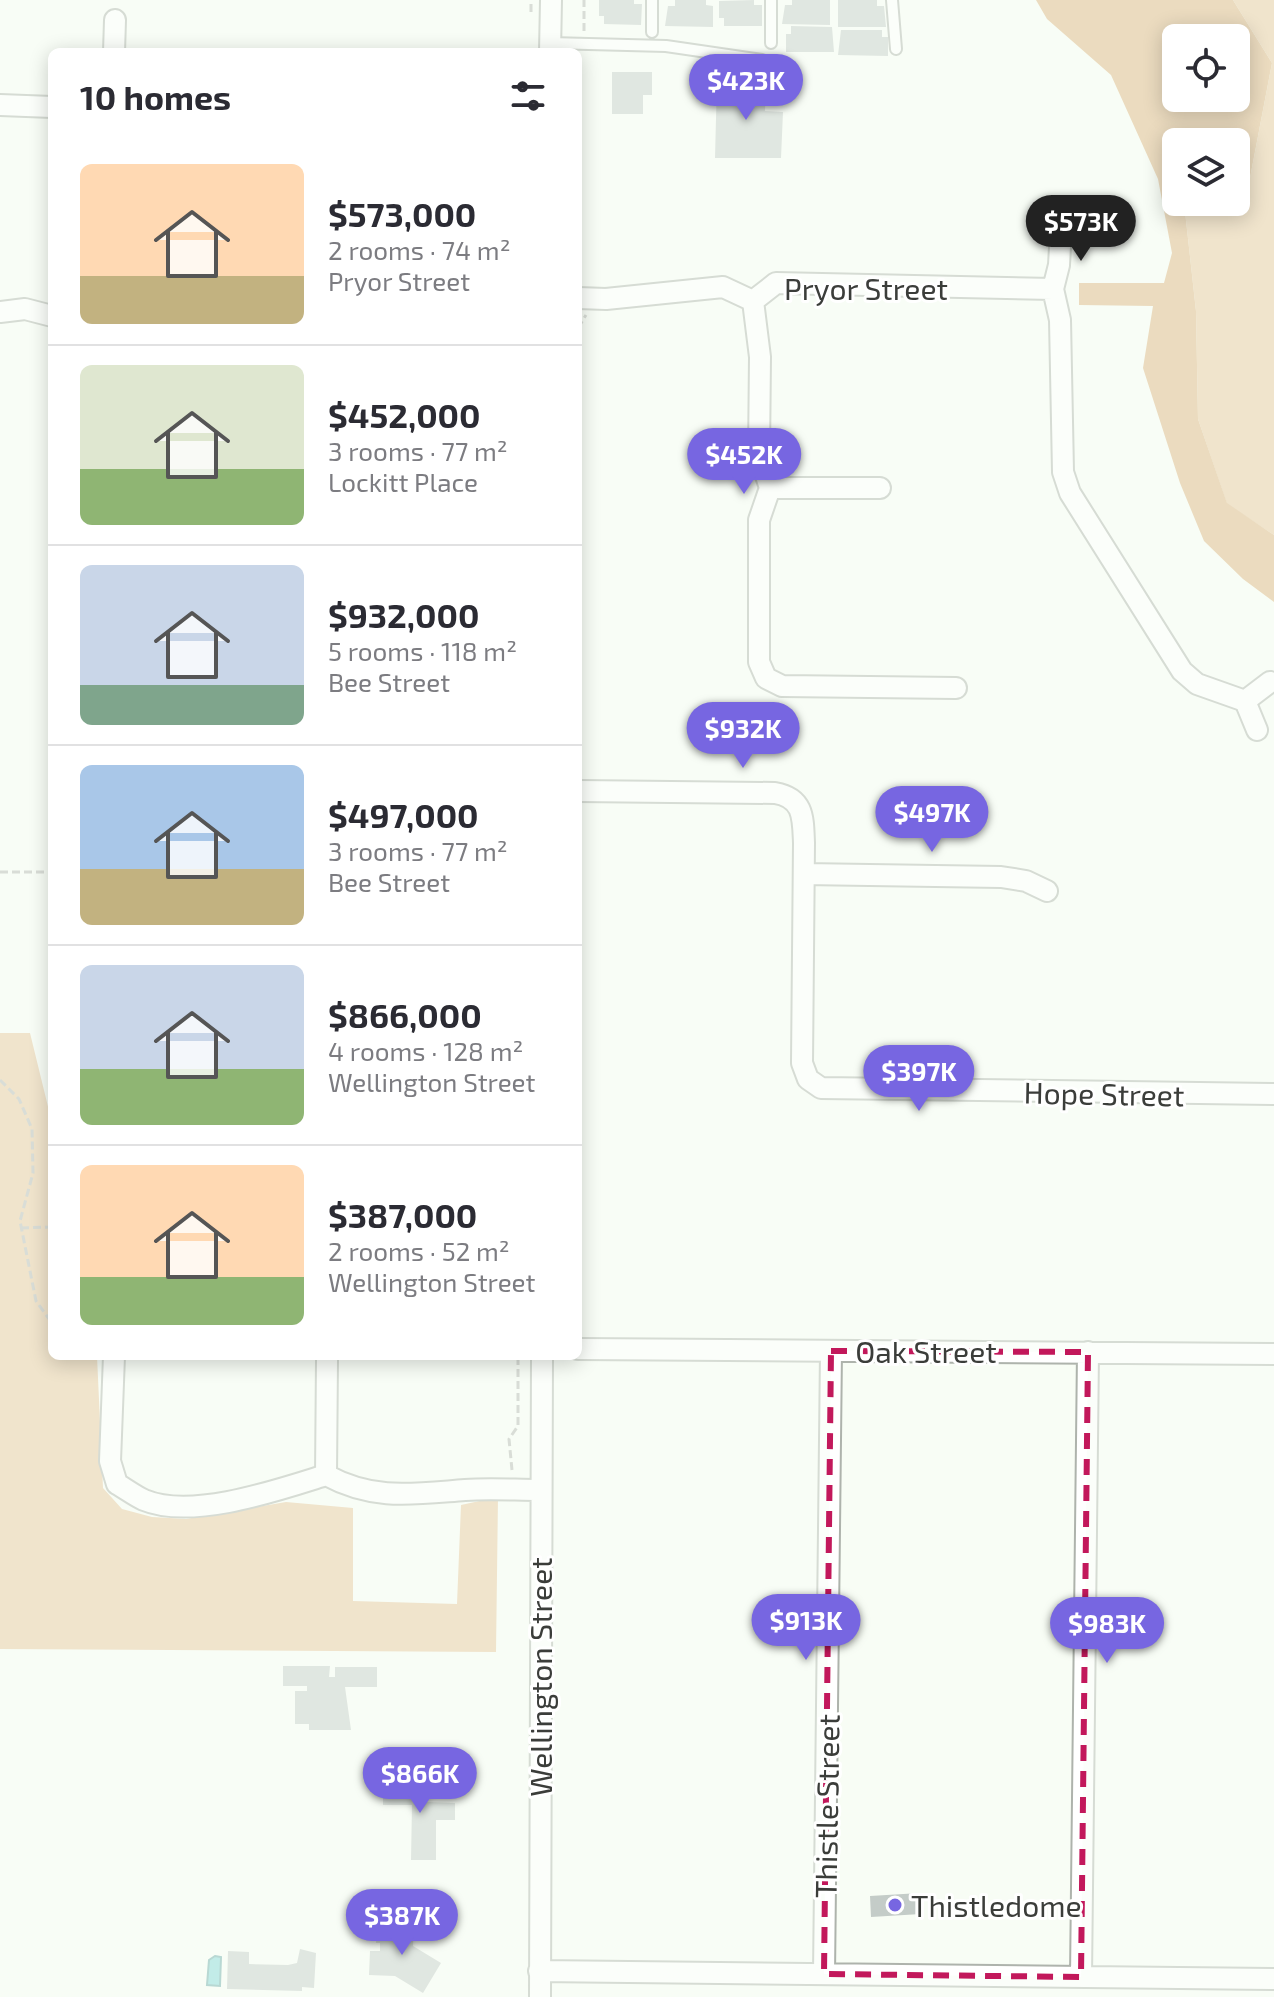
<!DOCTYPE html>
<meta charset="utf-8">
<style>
body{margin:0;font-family:"Exo 2",sans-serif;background:#f7f7f7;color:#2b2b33;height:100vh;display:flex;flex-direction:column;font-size:30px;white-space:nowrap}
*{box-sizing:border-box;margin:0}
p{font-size:26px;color:#7c7c81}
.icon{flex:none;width:44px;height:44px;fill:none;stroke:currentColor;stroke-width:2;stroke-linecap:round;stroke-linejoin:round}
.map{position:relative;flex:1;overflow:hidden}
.sheet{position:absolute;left:48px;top:48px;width:534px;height:1312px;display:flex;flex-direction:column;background:#fff;border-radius:12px;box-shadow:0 4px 20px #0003}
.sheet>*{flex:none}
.controls{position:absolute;left:1162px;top:24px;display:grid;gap:16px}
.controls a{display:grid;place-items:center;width:88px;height:88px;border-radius:12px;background:#fff;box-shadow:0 4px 20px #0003;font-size:40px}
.price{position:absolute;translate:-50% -68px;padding:0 18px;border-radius:28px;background:#7766e1;color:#fff;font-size:26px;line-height:52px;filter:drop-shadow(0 2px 4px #0008)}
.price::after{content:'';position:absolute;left:50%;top:48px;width:24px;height:18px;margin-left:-12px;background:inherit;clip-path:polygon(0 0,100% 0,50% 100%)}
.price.on{background:#222;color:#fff}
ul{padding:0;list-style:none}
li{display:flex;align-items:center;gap:24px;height:200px;padding:0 32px}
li+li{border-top:2px solid #e1e1e2}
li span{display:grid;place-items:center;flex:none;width:224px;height:160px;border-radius:12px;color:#555}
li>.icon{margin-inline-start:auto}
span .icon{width:96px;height:96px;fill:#fffc;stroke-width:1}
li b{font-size:34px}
h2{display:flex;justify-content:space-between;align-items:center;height:96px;padding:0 32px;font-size:34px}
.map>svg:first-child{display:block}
.green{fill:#e6c59a}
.forest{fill:#dbb27c;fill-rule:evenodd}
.water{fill:#80d8d7;stroke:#6baaa8;stroke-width:2}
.building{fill:#c4ccc8}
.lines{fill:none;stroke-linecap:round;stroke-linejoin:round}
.lane-casing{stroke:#aeb3ac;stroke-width:14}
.street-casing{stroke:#aeb3ac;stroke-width:24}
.path{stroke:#b3b7b1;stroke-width:3;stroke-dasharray:8 4;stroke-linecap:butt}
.lane{stroke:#fff;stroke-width:10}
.street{stroke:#fff;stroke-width:20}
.marked{fill:none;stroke:#c2185b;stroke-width:6;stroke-dasharray:16 10;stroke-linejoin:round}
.poi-dot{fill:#7766e1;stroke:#fff;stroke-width:3}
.labels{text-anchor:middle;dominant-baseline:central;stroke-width:6;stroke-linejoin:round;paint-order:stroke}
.street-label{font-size:30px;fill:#3b3d3a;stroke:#fff}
.poi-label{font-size:30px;fill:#3b3d3a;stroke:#fff;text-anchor:start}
</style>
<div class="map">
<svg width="1274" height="1997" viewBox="0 0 1274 1997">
<rect width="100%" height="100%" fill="#f8fdf5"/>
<path class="green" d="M1233 0H1274V535L1227 504 1198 419 1196 311 1184 202H1236V181L1250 178 1272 63Z
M0 1033H30L52 1123V1356H97L103 1488 122 1509 152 1517 186 1519 286 1502 353 1508V1601L457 1604 461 1505 498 1497 496 1652 0 1649Z"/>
<path class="forest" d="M1036 0H1233L1272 63 1250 178 1236 181V142H1176V202H1184L1196 311 1198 419 1227 503 1274 535V602L1243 579 1204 541 1180 483 1143 368 1153 306 1079 305V283H1164L1172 253 1158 179 1111 75 1047 19ZM1176 38H1236V98H1176Z"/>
<path class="water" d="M215 1956 221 1957 220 1986 207 1985 209 1960Z"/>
<path class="building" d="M599 0H634V4H642L641 25 604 24V16H599Z
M675 0H706V5L713 6V27L665 26 668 6H675Z
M754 0V5H762V26H724V18H719V1Z
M792 0H830V25L782 24 785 5H792Z
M838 0H877V6H884L886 27H838Z
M791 26 832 27 834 52H786V34H791Z
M841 30H882V37H888V56L838 55Z
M612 72H652V95H643V114H612Z
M717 79 766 81 765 111 783 112 781 158H715Z
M283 1666H330L329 1677H335V1667H377V1687H345L351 1730H309V1724H295V1691H307V1686H283Z
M431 1782 426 1802 455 1803V1820H436V1860H411L412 1805H383V1783Z
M920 1893 921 1914 871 1917 870 1896Z
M377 1924 414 1925 413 1946 441 1963 423 1993 395 1976 369 1975 370 1951H380V1943H376Z
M300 1949 316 1953 314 1988 302 1987V1991L227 1989 228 1951 249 1952V1964L288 1965 297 1963Z"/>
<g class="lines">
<defs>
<path id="lane" d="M771 0V43
M892 0 896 49
M652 32V0
M550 43 666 46 762 60"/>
<path id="street" d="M114 52 115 20
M550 52 551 0
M0 105 52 107
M1061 229 1059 265 1053 289 1060 320 1063 472 1070 493 1182 671 1197 684 1245 701
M578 298 606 299 723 287 753 301 776 283 1053 289
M753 301 760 357 759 454 770 488 759 520V662L766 678 782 686 956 688
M0 312 25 309 52 316
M770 488H880
M1257 730 1245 701 1270 682
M578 791 775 793C804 798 803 818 804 843L802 1063 808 1079 821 1088 1274 1094
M804 874 1001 877 1026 881 1047 891
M578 1349 1274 1354
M114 1356 110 1461 117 1484C126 1489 135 1496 144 1500 192 1520 278 1490 326 1475 374 1501 413 1494 465 1490 490 1488 515 1490 540 1490
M326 1475 327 1360
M539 1971 1274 1979
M824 1974 831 1351
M1081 1977 1088 1352
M540 1997 542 1356"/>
</defs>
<use href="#lane" class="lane-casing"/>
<use href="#street" class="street-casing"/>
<path class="path" d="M531 12V0
M584 31V0
M578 328 586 315
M0 872H52
M0 1080 19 1099 32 1129 33 1173 20 1221 36 1301 52 1323
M21 1228 52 1227
M512 1470 509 1439 518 1426V1356"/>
<use href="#lane" class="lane"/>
<use href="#street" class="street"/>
</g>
<path d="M0 0H1274V1997H0ZM831 1351 1088 1352 1081 1977 824 1974Z" fill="#f8fdf5" fill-opacity=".55" fill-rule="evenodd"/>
<path class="marked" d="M831 1351 1088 1352 1081 1977 824 1974Z"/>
<circle class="poi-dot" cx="895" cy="1905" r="8"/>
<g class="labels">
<g class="street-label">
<text x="866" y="288">Pryor Street</text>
<text transform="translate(1104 1093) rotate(1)">Hope Street</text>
<text x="926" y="1351">Oak Street</text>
<text transform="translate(540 1677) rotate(-90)">Wellington Street</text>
<text transform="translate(826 1806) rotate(-89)">Thistle Street</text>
</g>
<g class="poi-label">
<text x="911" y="1905">Thistledome</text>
</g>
</g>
</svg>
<div class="controls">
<a><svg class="icon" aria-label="locate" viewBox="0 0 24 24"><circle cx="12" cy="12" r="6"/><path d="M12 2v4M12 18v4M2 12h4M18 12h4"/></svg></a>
<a><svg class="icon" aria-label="layers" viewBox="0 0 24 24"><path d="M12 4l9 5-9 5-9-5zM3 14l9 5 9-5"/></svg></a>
</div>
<b class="price" style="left:746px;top:122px">$423K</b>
<b class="price on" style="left:1081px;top:263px">$573K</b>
<b class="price" style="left:744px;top:496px">$452K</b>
<b class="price" style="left:743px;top:770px">$932K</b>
<b class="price" style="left:932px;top:854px">$497K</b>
<b class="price" style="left:919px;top:1113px">$397K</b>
<b class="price" style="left:806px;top:1662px">$913K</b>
<b class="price" style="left:1107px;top:1665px">$983K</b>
<b class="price" style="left:420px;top:1815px">$866K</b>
<b class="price" style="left:402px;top:1957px">$387K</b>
<section class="sheet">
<h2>10 homes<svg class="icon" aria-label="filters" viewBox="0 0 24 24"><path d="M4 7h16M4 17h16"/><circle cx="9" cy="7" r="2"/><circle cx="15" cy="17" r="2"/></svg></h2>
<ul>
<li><span style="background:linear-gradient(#ffd9b3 70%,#c2b280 0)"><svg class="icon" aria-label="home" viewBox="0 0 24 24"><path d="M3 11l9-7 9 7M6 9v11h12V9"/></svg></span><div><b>$573,000</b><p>2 rooms · 74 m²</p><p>Pryor Street</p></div></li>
<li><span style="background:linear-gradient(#dfe7d0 65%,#8fb573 0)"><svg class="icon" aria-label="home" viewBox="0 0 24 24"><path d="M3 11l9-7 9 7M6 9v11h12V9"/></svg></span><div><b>$452,000</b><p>3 rooms · 77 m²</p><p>Lockitt Place</p></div></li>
<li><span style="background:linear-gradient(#c9d6e8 75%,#7fa58c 0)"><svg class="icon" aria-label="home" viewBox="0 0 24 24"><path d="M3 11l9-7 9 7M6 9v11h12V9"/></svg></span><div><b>$932,000</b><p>5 rooms · 118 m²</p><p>Bee Street</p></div></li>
<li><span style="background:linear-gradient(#a9c7e8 65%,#c2b280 0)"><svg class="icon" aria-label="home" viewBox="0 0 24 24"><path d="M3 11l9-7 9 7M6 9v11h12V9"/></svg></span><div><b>$497,000</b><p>3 rooms · 77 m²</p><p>Bee Street</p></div></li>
<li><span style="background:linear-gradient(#c9d6e8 65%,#8fb573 0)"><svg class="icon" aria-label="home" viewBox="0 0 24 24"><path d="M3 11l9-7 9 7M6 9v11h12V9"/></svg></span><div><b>$866,000</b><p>4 rooms · 128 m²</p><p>Wellington Street</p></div></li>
<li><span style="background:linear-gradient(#ffd9b3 70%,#8fb573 0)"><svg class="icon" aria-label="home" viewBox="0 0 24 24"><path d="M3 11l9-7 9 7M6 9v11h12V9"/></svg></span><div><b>$387,000</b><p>2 rooms · 52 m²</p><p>Wellington Street</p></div></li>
</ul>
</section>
</div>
